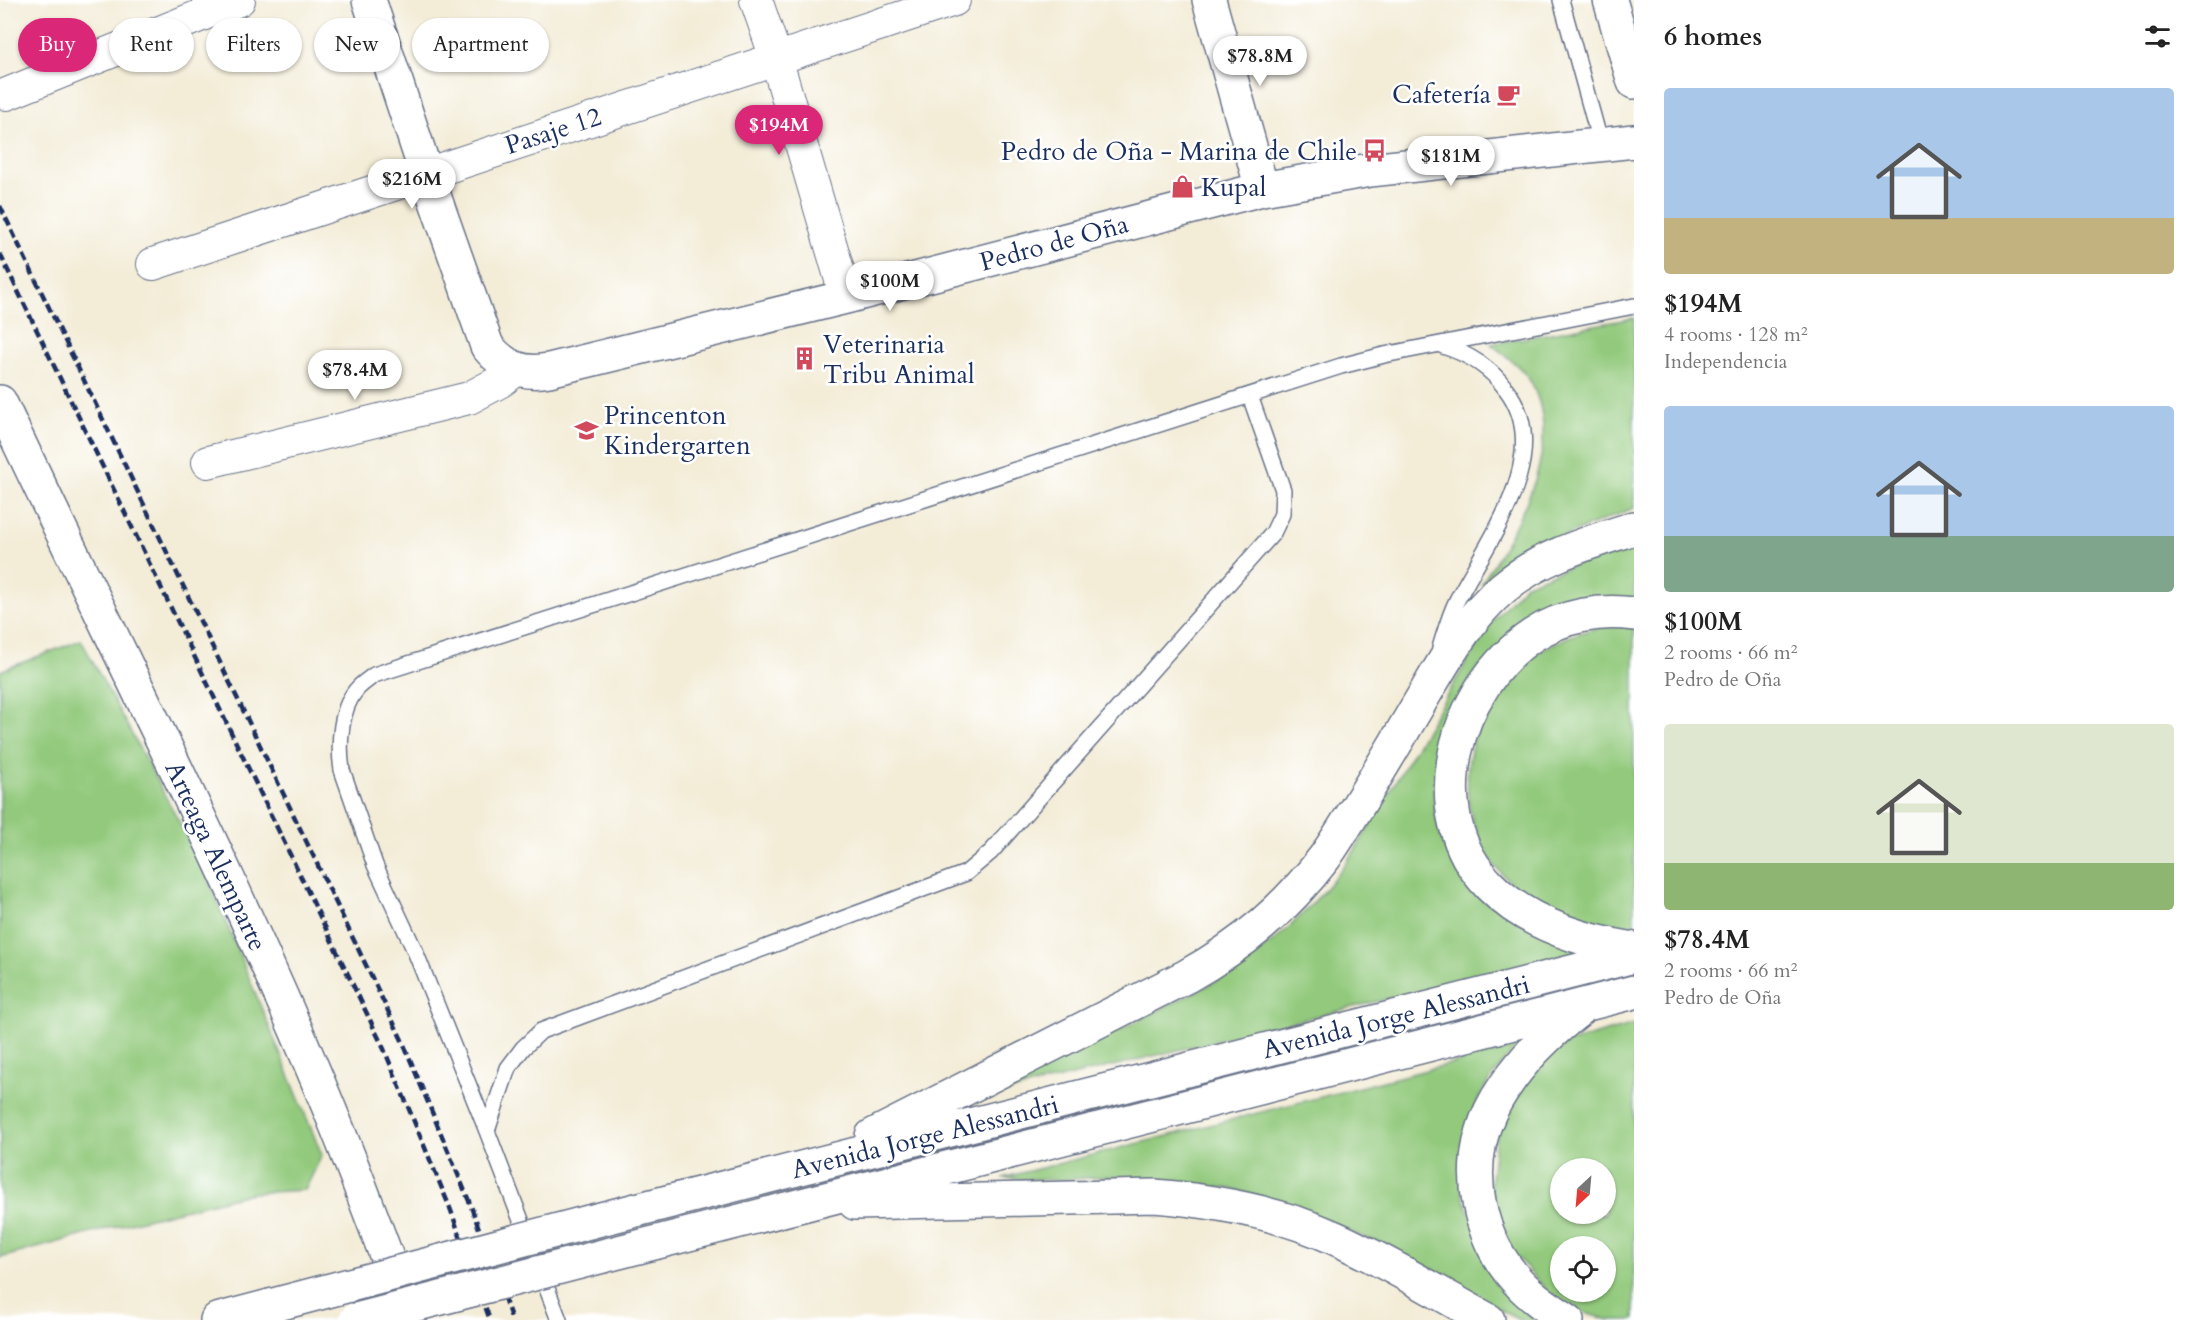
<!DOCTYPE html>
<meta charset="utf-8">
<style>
body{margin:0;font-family:Cardo,serif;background:#f6f6f6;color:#222;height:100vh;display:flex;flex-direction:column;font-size:22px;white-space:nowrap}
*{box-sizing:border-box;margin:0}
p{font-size:20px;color:#767676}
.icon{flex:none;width:33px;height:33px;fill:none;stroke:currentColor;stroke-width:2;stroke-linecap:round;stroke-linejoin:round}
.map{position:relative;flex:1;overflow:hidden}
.sheet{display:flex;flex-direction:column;background:#fff;width:570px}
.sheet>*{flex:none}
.top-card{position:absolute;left:18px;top:18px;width:570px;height:54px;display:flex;gap:12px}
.needle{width:39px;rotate:206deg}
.tools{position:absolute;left:1550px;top:1158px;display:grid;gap:12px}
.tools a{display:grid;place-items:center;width:66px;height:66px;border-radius:50%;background:#fff;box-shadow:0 2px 4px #0004;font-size:30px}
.price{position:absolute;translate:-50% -51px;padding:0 14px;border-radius:21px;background:#fff;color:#222;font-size:20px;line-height:39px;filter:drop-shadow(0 2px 3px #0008)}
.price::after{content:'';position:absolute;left:50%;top:36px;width:18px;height:14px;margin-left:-9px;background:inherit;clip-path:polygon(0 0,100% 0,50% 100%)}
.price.on{background:#db2777;color:#fff}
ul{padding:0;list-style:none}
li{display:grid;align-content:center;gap:12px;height:318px;padding:0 30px}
li span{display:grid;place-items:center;height:186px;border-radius:6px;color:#555}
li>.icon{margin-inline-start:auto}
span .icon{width:108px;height:108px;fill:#fffc;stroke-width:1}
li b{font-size:26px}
h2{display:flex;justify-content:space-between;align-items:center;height:72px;padding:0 30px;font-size:26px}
.chip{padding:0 21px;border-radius:27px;background:#fff;box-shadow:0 2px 4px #0004;font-size:21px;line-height:54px}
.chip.on{background:#db2777;color:#fff}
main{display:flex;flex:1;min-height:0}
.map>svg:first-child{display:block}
.green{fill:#92c97b;stroke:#567c6c;stroke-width:1.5;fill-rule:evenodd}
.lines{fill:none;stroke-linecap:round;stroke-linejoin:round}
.service-casing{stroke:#677188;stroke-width:18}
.minor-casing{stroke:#677188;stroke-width:34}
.tertiary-casing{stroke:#677188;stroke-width:36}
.secondary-casing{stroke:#677188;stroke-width:36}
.primary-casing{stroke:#677188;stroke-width:36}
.trunk-casing{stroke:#677188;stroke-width:36}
.service{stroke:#fff;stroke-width:15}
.minor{stroke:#fff;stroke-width:32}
.tertiary{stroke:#fff;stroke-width:33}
.secondary{stroke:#fff;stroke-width:33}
.primary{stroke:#fff;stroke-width:33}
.trunk{stroke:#fff;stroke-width:33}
.rail{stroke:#1b2f5e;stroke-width:4.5;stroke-dasharray:9 4.5;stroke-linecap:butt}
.trunk-bridge-casing{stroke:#677188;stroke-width:36;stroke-linecap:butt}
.trunk-bridge{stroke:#fff;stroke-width:33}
.labels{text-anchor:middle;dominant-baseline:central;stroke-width:5;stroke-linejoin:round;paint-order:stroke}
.poi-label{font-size:26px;fill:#1b2f5e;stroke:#fff;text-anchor:start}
.street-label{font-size:26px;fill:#1b2f5e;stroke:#fff}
</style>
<main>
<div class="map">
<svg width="1634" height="1320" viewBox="0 0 1634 1320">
<rect width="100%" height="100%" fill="#fff"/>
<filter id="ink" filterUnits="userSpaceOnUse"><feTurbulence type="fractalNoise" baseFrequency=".0167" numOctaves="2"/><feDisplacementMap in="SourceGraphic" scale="12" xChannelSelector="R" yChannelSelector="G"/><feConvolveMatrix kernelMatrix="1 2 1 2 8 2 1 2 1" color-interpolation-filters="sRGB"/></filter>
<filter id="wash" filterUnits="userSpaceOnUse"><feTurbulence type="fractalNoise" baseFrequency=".008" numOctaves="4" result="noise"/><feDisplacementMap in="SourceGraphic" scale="24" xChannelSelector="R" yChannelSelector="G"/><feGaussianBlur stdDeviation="1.35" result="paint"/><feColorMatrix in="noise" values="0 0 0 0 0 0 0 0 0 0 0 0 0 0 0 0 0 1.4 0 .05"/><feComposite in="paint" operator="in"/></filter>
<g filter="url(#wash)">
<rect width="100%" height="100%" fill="#f3ecd7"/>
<path class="green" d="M1634 318V508L1538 547 1481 585C1516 526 1569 447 1529 379 1522 367 1502 353 1491 344Z
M1634 542V598L1479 666C1438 724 1414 801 1455 866 1462 877 1471 891 1481 898 1491 905 1504 910 1514 915 1537 927 1560 939 1583 951L986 1097 1209 985C1271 950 1314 909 1355 850L1488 626 1526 584Z
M1602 627H1634V926C1623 928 1605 932 1593 929 1581 925 1568 918 1556 912 1548 909 1539 906 1531 901 1525 897 1520 891 1514 886 1445 825 1456 721 1524 663 1547 644 1573 633 1602 627Z
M81 640 202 864 322 1155 305 1190 252 1193 110 1228 0 1258V671Z
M1634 1024V1320H1609L1588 1314 1566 1304 1548 1292 1510 1249 1490 1187 1497 1127 1542 1060 1569 1043ZM1560 1168H1605V1214H1560ZM1560 1246H1605V1292H1560Z
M1517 1047C1480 1085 1453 1136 1462 1191 1464 1206 1483 1239 1490 1254 1503 1281 1510 1303 1536 1320H1519L1368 1239 1271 1199 1231 1189 1150 1178 1104 1177 1058 1180 1002 1178Z"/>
</g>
<g filter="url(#ink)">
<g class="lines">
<defs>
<path id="service" d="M1561 0 1601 145
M1440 648C1445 632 1449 616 1457 600 1487 542 1556 454 1506 389 1490 367 1469 354 1443 346
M487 1131 508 1068 523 1048 541 1031 966 873 991 852 1273 533 1282 514 1283 490 1250 396
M559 1320 487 1131 415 951 375 865 342 770C338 745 340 706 359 687 363 683 369 679 374 675L1341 366 1384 355 1634 306"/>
<path id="minor" d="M756 0 776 58 846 297
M7 94 239 0
M153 264 954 0
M208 462 469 398 501 381 517 369"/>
<path id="tertiary" d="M369 0 426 173 487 346C504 367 523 375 549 370L846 297 1262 189 1370 170 1634 141
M1209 0 1262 189"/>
<path id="secondary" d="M0 402C110 637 230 868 329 1108 358 1178 384 1249 410 1320"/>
<path id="primary" d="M1610 0 1634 82"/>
<path id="trunk" d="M1634 614C1600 609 1562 616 1533 635 1455 687 1418 813 1490 886 1527 924 1583 941 1634 949
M872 1136 1187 976C1244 944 1285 909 1325 857 1359 807 1389 754 1420 702 1444 662 1467 618 1503 588 1541 556 1588 543 1634 528
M855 1203 1154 1196C1217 1201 1278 1212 1335 1238 1388 1262 1438 1293 1488 1320
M589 1222 1634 956
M603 1256 1634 992
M217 1320 270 1306
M1567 1320C1551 1310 1536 1300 1523 1287 1478 1242 1463 1171 1490 1112 1510 1071 1544 1037 1580 1009"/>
</defs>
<use href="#service" class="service-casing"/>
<use href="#minor" class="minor-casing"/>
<use href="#tertiary" class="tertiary-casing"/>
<use href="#secondary" class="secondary-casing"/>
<use href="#primary" class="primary-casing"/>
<use href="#trunk" class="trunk-casing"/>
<use href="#service" class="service"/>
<use href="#minor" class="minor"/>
<use href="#tertiary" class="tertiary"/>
<use href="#secondary" class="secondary"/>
<use href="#primary" class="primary"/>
<use href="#trunk" class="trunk"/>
<path class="rail" d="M0 206 402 1040 469 1201 512 1320
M0 254 384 1049 450 1208 490 1320"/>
<defs>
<path id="trunk-bridge" d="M270 1306 589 1222
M356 1320 603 1256"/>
</defs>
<use href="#trunk-bridge" class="trunk-bridge-casing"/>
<use href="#trunk-bridge" class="trunk-bridge"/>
</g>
</g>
<defs>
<symbol id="cafe-bare" viewBox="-9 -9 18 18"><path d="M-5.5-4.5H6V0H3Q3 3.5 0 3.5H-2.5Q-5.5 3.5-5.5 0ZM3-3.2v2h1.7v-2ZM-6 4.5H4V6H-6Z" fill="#d1495b" stroke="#fff" stroke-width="2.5" paint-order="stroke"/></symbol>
<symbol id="bus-bare" viewBox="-9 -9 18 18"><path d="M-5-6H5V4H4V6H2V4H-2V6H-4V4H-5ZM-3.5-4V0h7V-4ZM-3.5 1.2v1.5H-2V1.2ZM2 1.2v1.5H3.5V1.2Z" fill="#d1495b" stroke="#fff" stroke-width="2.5" paint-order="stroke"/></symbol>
<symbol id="shop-bare" viewBox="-9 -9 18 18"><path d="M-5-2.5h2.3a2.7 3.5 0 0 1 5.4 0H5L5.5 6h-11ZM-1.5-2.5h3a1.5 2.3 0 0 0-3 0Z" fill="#d1495b" stroke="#fff" stroke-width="2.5" paint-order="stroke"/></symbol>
<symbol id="building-bare" viewBox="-9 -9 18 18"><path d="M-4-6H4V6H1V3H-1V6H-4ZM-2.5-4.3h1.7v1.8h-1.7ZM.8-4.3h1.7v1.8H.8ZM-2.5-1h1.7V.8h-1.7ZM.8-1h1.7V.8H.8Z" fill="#d1495b" stroke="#fff" stroke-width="2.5" paint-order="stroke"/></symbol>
<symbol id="school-bare" viewBox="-9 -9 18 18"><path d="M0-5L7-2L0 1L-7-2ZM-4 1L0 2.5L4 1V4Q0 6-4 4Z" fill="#d1495b" stroke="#fff" stroke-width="2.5" paint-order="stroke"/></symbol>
</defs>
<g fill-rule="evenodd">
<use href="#cafe-bare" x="1492" y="78" width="33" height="33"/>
<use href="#bus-bare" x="1358" y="134" width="33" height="33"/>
<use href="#shop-bare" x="1166" y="170" width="33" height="33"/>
<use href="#building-bare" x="788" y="342" width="33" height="33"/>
<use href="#school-bare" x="570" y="414" width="33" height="33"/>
</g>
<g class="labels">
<g class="poi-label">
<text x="1491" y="94" text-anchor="end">Cafetería</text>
<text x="1357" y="151" text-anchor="end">Pedro de Oña - Marina de Chile</text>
<text x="1201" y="187">Kupal</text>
<text x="823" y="344">Veterinaria<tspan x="823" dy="30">Tribu Animal</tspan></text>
<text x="604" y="415">Princenton<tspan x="604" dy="30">Kindergarten</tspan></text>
</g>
<g class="street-label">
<text transform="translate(553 131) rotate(-18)">Pasaje 12</text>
<text transform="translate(1054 243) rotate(-15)">Pedro de Oña</text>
<text transform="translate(216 856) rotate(65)">Arteaga Alemparte</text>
<text transform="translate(1396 1017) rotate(-14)">Avenida Jorge Alessandri</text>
<text transform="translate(925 1137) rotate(-14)">Avenida Jorge Alessandri</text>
</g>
</g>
</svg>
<div class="tools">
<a><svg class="needle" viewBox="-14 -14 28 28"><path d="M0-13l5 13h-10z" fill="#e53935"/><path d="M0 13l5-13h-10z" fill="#767676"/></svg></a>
<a><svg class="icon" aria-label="locate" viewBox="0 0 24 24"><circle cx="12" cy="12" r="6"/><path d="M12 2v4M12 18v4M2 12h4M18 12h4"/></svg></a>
</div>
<b class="price" style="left:1260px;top:87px">$78.8M</b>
<b class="price on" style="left:779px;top:156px">$194M</b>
<b class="price" style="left:1451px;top:187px">$181M</b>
<b class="price" style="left:412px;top:210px">$216M</b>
<b class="price" style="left:890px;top:312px">$100M</b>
<b class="price" style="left:355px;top:401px">$78.4M</b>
<div class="top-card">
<a class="chip on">Buy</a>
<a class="chip">Rent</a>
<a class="chip">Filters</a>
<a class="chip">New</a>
<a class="chip">Apartment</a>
</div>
</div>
<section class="sheet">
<h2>6 homes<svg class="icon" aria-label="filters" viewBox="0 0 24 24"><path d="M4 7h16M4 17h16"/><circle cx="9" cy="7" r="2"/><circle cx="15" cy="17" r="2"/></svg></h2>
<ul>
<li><span style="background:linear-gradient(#a9c7e8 70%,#c2b280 0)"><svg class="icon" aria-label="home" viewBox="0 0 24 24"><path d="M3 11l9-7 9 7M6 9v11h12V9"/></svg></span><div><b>$194M</b><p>4 rooms · 128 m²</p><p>Independencia</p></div></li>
<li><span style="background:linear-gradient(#a9c7e8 70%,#7fa58c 0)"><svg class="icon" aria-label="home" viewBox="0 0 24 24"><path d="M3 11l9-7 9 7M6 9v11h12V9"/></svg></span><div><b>$100M</b><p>2 rooms · 66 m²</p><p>Pedro de Oña</p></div></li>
<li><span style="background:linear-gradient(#dfe7d0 75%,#8fb573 0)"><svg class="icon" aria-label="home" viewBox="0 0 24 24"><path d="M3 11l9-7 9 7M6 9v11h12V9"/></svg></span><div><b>$78.4M</b><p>2 rooms · 66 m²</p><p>Pedro de Oña</p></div></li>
</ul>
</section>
</main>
